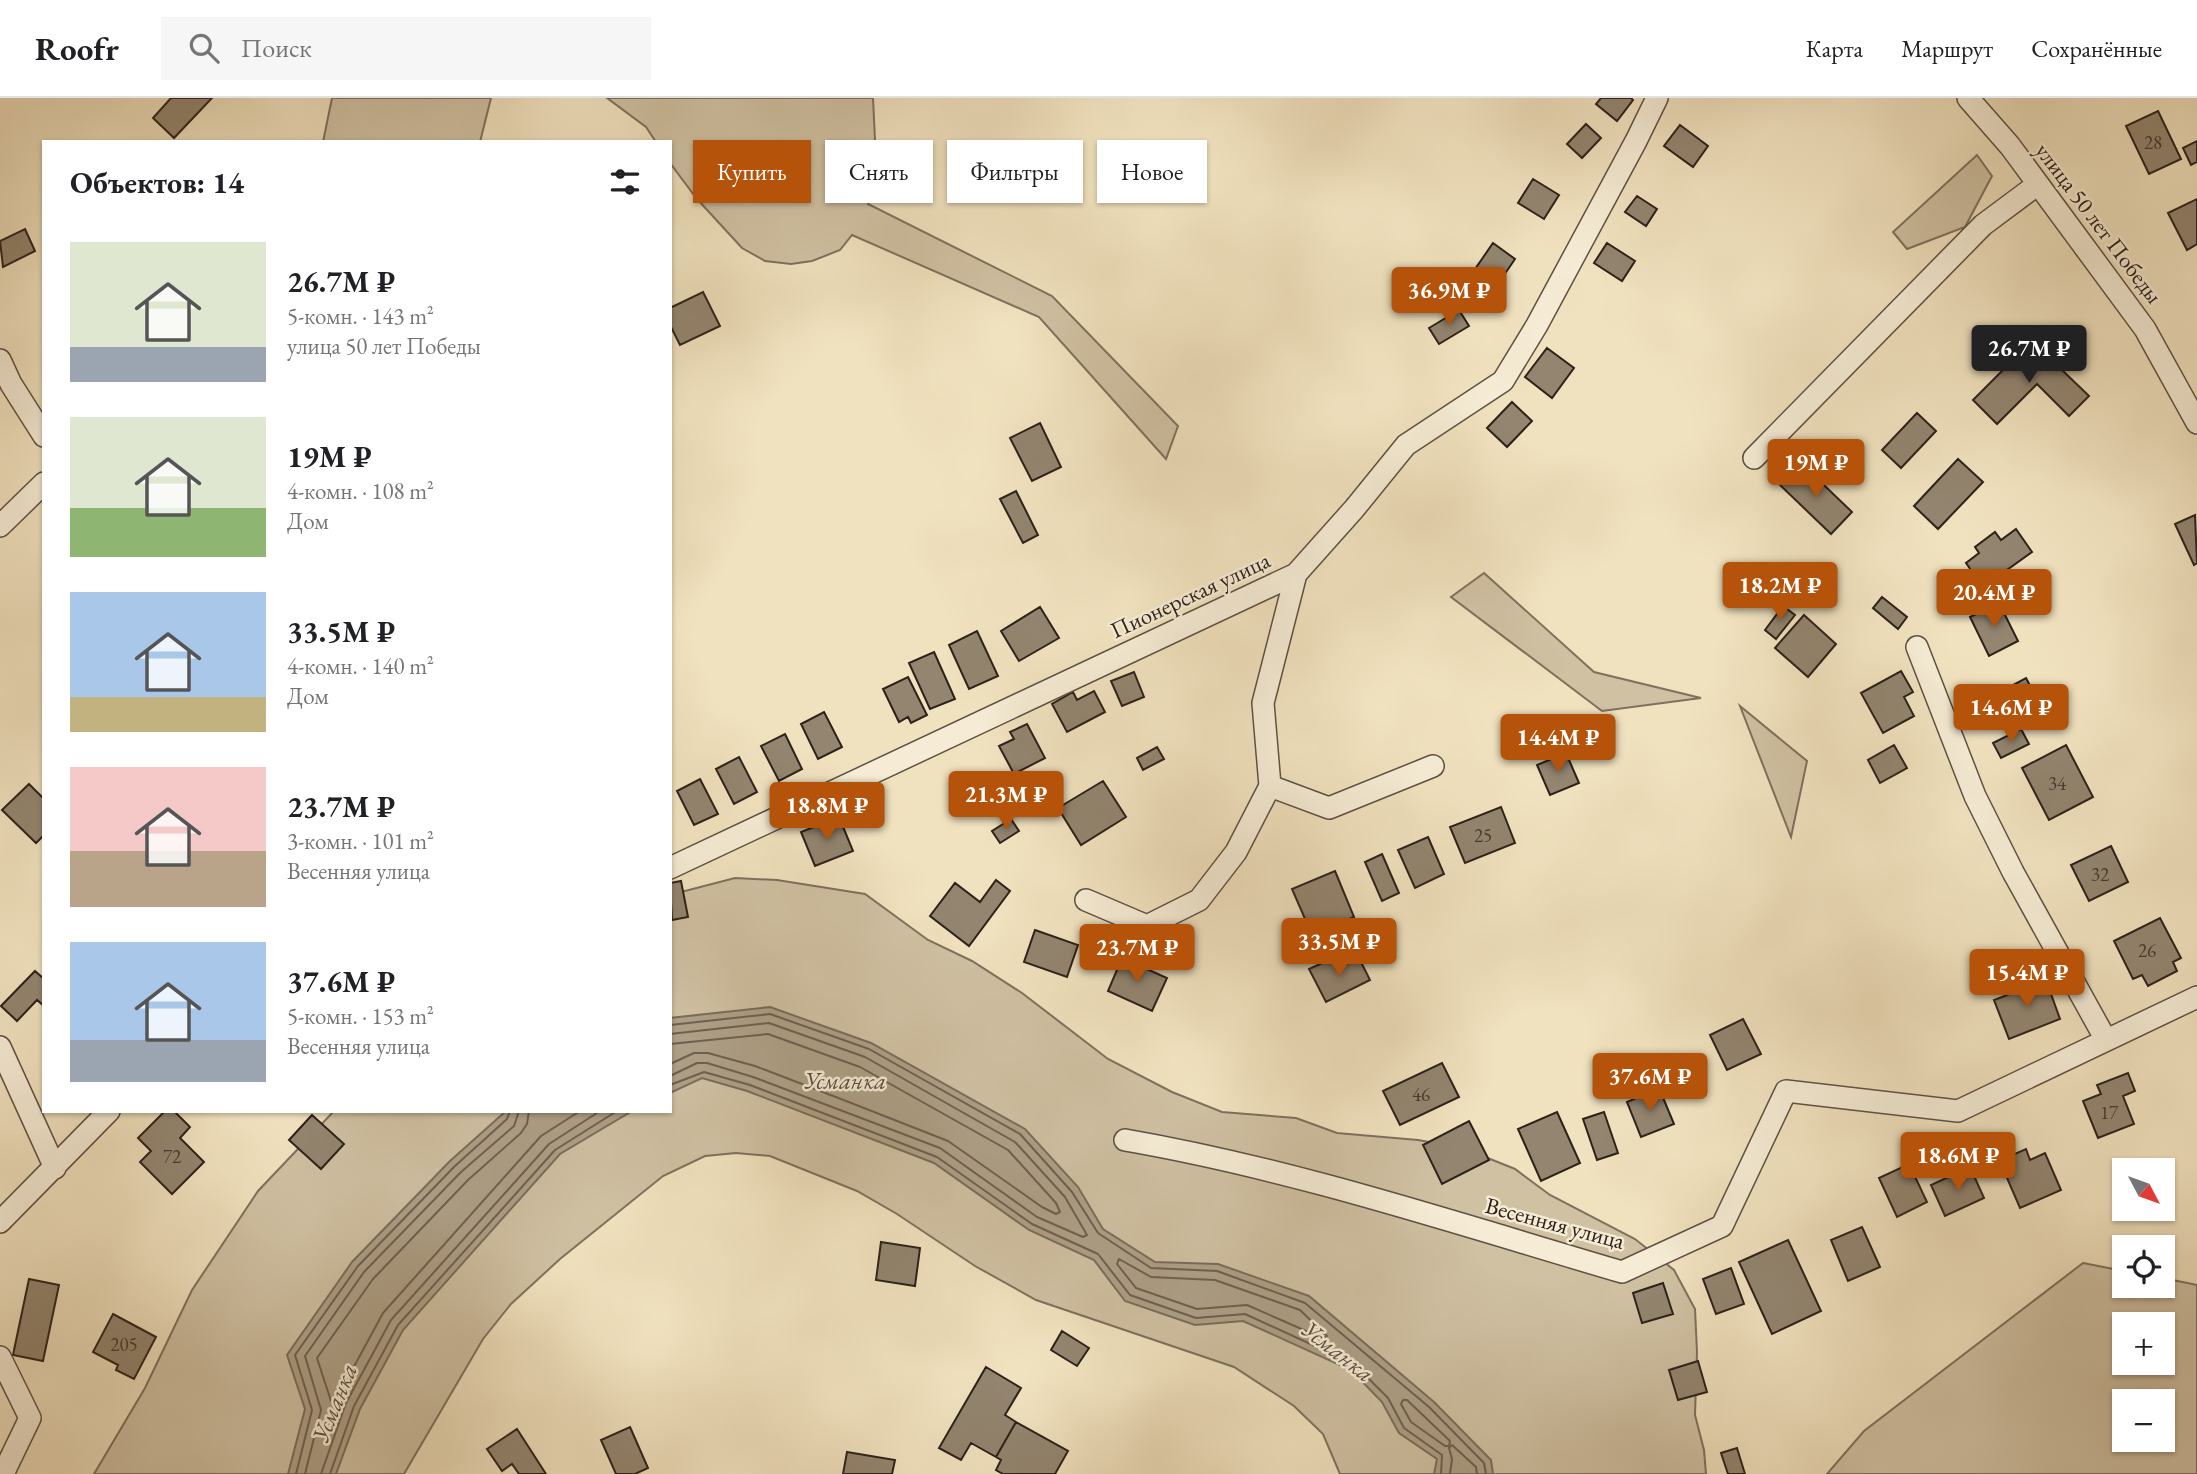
<!DOCTYPE html>
<html lang="ru">
<meta charset="utf-8">
<style>
body{margin:0;font-family:"EB Garamond",serif;background:#f6f6f6;color:#202124;height:100vh;display:flex;flex-direction:column;font-size:26px;white-space:nowrap}
*{box-sizing:border-box;margin:0}
p{font-size:23px;color:#757577}
.icon{flex:none;width:38px;height:38px;fill:none;stroke:currentColor;stroke-width:2;stroke-linecap:round;stroke-linejoin:round}
.map{position:relative;flex:1;overflow:hidden}
.details{position:absolute;left:42px;top:42px;width:630px;height:973px;display:flex;flex-direction:column;background:#fff;border-radius:0px;box-shadow:0 2px 5px #0004}
.details>*{flex:none}
.hud{position:absolute;left:693px;top:42px;width:665px;height:63px;display:flex;gap:14px}
.needle{width:46px;rotate:131deg}
.tools{position:absolute;left:2112px;top:1060px;display:grid;gap:14px}
.tools a{display:grid;place-items:center;width:63px;height:63px;border-radius:0px;background:#fff;box-shadow:0 2px 5px #0004;font-size:35px}
.price{position:absolute;translate:-50% -60px;padding:0 16px;border-radius:7px;background:#b45309;color:#fff;font-size:23px;line-height:46px;filter:drop-shadow(0 2px 4px #0008)}
.price::after{content:'';position:absolute;left:50%;top:42px;width:21px;height:16px;margin-left:-10px;background:inherit;clip-path:polygon(0 0,100% 0,50% 100%)}
.price.selected{background:#222;color:#fff}
ul{padding:0;list-style:none}
li{display:flex;align-items:center;gap:21px;height:175px;padding:0 28px}
li span{display:grid;place-items:center;flex:none;width:196px;height:140px;border-radius:0px;color:#555}
li>.icon{margin-inline-start:auto}
span .icon{width:84px;height:84px;fill:#fffc;stroke-width:1}
li b{font-size:30px}
h2{display:flex;justify-content:space-between;align-items:center;height:84px;padding:0 28px;font-size:30px}
.pill{padding:0 24px;border-radius:0px;background:#fff;box-shadow:0 2px 5px #0004;font-size:24px;line-height:63px}
.pill.selected{background:#b45309;color:#fff}
header{display:flex;align-items:center;gap:42px;box-sizing:border-box;height:98px;padding:0 35px;background:#fff;border-bottom:2px solid #e0e0e0}
header strong{font-size:33px}
nav{display:flex;gap:38px;margin-inline-start:auto;font-size:24px}
.search{width:490px;height:63px;background:#f6f6f6;display:flex;align-items:center;gap:18px;box-sizing:border-box;padding:0 24px;border-radius:0px;color:#757577;font-size:26px}
.map>svg:first-child{display:block}
.green{fill:#d0c1a3;stroke:#7e715e;stroke-width:2;fill-rule:evenodd}
.water{fill:#aea087;stroke:#7a6d5b;stroke-width:2}
.lines{fill:none;stroke-linecap:round;stroke-linejoin:round}
.shore{stroke:#6e6050;stroke-width:2}
.building{fill:#938570;stroke:#2d211a;stroke-width:2}
.street-casing{stroke:#5e5143;stroke-width:24}
.street{stroke:#f6ecd5;stroke-width:21}
.labels{text-anchor:middle;dominant-baseline:central;stroke-width:5;stroke-linejoin:round;paint-order:stroke}
.number-label{font-size:19px;fill:#463a30}
.street-label{font-size:23px;fill:#2d211a;stroke:#f6ecd5}
.water-label{font-size:24px;font-style:italic;fill:#5a4d40;stroke:#f6ecd5}
</style>
<header>
<strong>Roofr</strong>
<div class="search"><svg class="icon" aria-label="search" viewBox="0 0 24 24"><circle cx="10" cy="10" r="6"/><path d="M15 15l6 6"/></svg>Поиск</div>
<nav><a>Карта</a><a>Маршрут</a><a>Сохранённые</a></nav>
</header>
<div class="map">
<svg width="2197" height="1376" viewBox="0 0 2197 1376">
<rect width="100%" height="100%" fill="#f1e2bf"/>
<filter id="stains"><feTurbulence type="fractalNoise" baseFrequency=".00286" numOctaves="4"/><feColorMatrix values="0 0 0 0 .2 0 0 0 0 .09 0 0 0 0 .02 0 0 0 .5 -.17"/></filter>
<radialGradient id="worn" r=".72"><stop offset=".6" stop-color="#630" stop-opacity="0"/><stop offset="1" stop-color="#630" stop-opacity=".3"/></radialGradient>
<path class="green" d="M332 0H491L480 44H323Z
M607 0H873L877 83 868 106 1052 198 1178 328 1166 361 1039 219 852 137 840 152 812 163 791 166 765 163 742 150 697 101 670 65V44H656L646 29Z
M1977 57 1992 78 1965 129 1907 151 1893 134Z
M1484 475 1594 574 1701 600 1602 613 1451 499Z
M1740 608 1807 663 1791 739Z
M735 780 777 782 865 796 928 842 972 863 1022 895 1108 961 1172 994 1222 1014 1296 1020 1337 1035 1418 1042 1463 1050 1515 1071 1550 1097 1635 1141 1674 1172 1695 1211 1697 1254 1695 1317 1704 1352 1706 1376H1340L1323 1336 1294 1308 1234 1269 1036 1202 975 1168 897 1116 857 1093 770 1058 736 1055 705 1058 663 1078 560 1161 511 1206 483 1241 404 1376H94L145 1290 192 1192 258 1093 334 1013H670V793H685Z
M2083 1165 2124 1173V1188H2163V1180L2197 1187V1376H1827L1864 1333ZM2124 1227H2163V1265H2124ZM2124 1304H2163V1342H2124Z"/>
<path class="water" d="M770 909 871 945 1025 1031 1078 1089 1103 1131 1155 1164 1218 1166 1309 1198 1434 1304 1491 1362 1493 1376H1434L1437 1361 1399 1335 1382 1304 1351 1272 1243 1223 1195 1227 1125 1203 1094 1162 1029 1132 934 1065 747 993 702 980 670 995V920Z
M506 1013H632L560 1056 403 1232 360 1311 336 1376H288L305 1311 287 1257 352 1164 450 1063Z"/>
<g class="lines">
<path class="shore" d="M670 927 770 916 869 951 1020 1036 1072 1094 1098 1135 1151 1170 1217 1173 1305 1205 1429 1309 1484 1365 1486 1376
M670 936 769 925 865 959 1015 1044 1065 1099 1087 1137 1083 1139 1037 1119 940 1050 753 979 707 965H697L670 978
M670 946 768 936 860 969 1008 1052 1056 1105 1060 1114 1056 1116 1042 1109 948 1043 841 1001 755 968 708 955H694L670 966
M670 987 704 974 750 987 937 1059 1032 1126 1098 1156 1130 1197 1196 1220 1245 1216 1354 1266 1388 1300 1404 1330 1442 1357 1441 1376
M529 1013 527 1026 521 1035 468 1082 373 1181 317 1260 331 1303 336 1302 383 1215 541 1038 580 1013
M1119 1161 1151 1179 1215 1182 1300 1212 1327 1238 1322 1240 1247 1207 1197 1211 1136 1190 1117 1166Z
M1407 1302 1450 1343 1449 1348H1445L1411 1324 1401 1306 1403 1302Z
M296 1376 312 1312 295 1257 358 1168 455 1068 507 1021 510 1013
M305 1376 321 1312 305 1258 364 1174 461 1074 514 1028 519 1013
M321 1376 346 1305 391 1222 549 1046 600 1013
M330 1376 354 1308 398 1227 555 1052 617 1013
M1450 1376 1452 1361 1449 1350 1452 1347 1476 1369 1477 1376"/>
</g>
<path class="building" d="M171 0H212L174 40 153 20Z
M1601 0H1631L1633 2 1617 23 1596 6Z
M2158 13 2181 61 2149 76 2126 28Z
M1586 26 1601 40 1582 60 1567 46Z
M1680 27 1708 48 1693 69 1664 48Z
M2197 43V64L2191 67 2183 50Z
M1533 81 1559 97 1544 121 1518 105Z
M1637 98 1657 111 1646 128 1625 114Z
M2197 101V146L2187 152 2168 115Z
M25 131 35 153 3 169 0 143Z
M1493 145 1515 161 1487 202 1464 187Z
M1607 145 1635 163 1622 183 1594 165Z
M703 194 720 228 680 247 670 227V210Z
M1459 212 1469 228 1439 246 1429 230Z
M2032 243 2089 298 2069 318 2037 286 1997 326 1973 302Z
M1547 250 1574 270 1552 300 1525 279Z
M1512 304 1532 323 1507 349 1487 330Z
M1917 315 1936 333 1901 370 1882 352Z
M1040 325 1061 369 1032 383 1010 340Z
M1958 361 1983 384 1938 431 1914 408Z
M1801 365 1852 414 1831 436 1780 387Z
M1016 393 1038 437 1023 445 1000 401Z
M2195 417 2197 465 2194 467 2175 426Z
M2016 431 2032 454 1983 489 1966 465 1979 455 1975 449 1995 434 2001 442Z
M1882 499 1907 519 1898 531 1873 510Z
M1999 505 2018 543 1989 558 1970 519Z
M1783 508 1795 517 1776 541 1765 532Z
M1040 509 1059 540 1019 563 1001 533Z
M1804 517 1836 546 1808 579 1775 550Z
M977 533 998 578 969 591 949 547Z
M934 554 955 601 930 611 909 565Z
M1901 573 1913 594 1904 599 1914 618 1883 635 1861 595Z
M1134 574 1144 599 1122 608 1111 583Z
M908 579 927 617 911 625 908 619 899 624 883 591Z
M2026 580 2044 615 2007 635 1989 600Z
M1094 593 1105 614 1067 634 1052 606 1073 594 1077 602Z
M824 614 842 649 818 661 801 626Z
M1027 626 1045 660 1014 676 999 648 1014 641 1010 634Z
M2021 631 2029 646 2001 660 1993 645Z
M785 636 802 671 779 683 761 648Z
M1894 647 1907 670 1880 685 1868 662Z
M2066 647 2093 699 2049 722 2022 670Z
M1157 649 1164 661 1143 672 1137 660Z
M1566 655 1579 685 1550 697 1537 667Z
M739 659 757 694 734 706 716 671Z
M700 681 718 716 694 727 677 693Z
M1103 683 1126 719 1081 747 1058 710Z
M29 686 44 701V737L36 745 2 712Z
M1501 709 1515 745 1465 765 1450 729Z
M839 719 853 753 815 768 801 734Z
M1011 721 1019 733 1000 745 992 733Z
M1428 739 1444 776 1415 790 1398 752Z
M2111 748 2128 784 2089 803 2071 767Z
M1382 756 1399 795 1382 803 1365 764Z
M1335 773 1354 819 1312 837 1292 791Z
M996 782 1010 793 969 848 930 818 955 785 980 804Z
M681 783 688 819 672 822 670 785Z
M2160 820 2181 860 2173 864 2177 873 2148 888 2142 877 2133 881 2114 843Z
M1035 832 1078 847 1067 879 1024 864Z
M1122 860 1167 880 1152 913 1108 893Z
M1359 860 1370 882 1326 904 1309 871 1331 861 1336 871Z
M35 873 44 881V908L37 902 17 923 1 908Z
M2046 882 2060 921 2009 941 1994 902Z
M1743 921 1761 956 1727 972 1710 937Z
M1442 965 1459 999 1400 1027 1383 993Z
M2128 975 2135 993 2123 998 2134 1026 2098 1040 2083 1003 2101 996 2097 987Z
M1659 990 1674 1026 1641 1039 1627 1004Z
M165 1013H174L190 1029 180 1040 204 1064 172 1096 140 1064 151 1053 138 1040Z
M1557 1014 1580 1065 1541 1083 1518 1031Z
M1604 1014 1618 1055 1597 1062 1583 1021Z
M312 1017 344 1046 321 1071 289 1042Z
M1469 1023 1489 1062 1442 1086 1423 1047Z
M2026 1051 2030 1062 2045 1055 2061 1092 2020 1110 2004 1073 2014 1068 2010 1058Z
M1909 1066 1927 1104 1897 1119 1879 1080Z
M1970 1069 1984 1100 1945 1118 1931 1087Z
M1862 1129 1880 1169 1848 1183 1831 1142Z
M1788 1142 1821 1213 1772 1236 1739 1164Z
M881 1144 920 1150 915 1188 876 1182Z
M1731 1170 1744 1206 1716 1216 1703 1181Z
M29 1181 59 1187 43 1263 13 1257Z
M1663 1185 1673 1216 1642 1225 1633 1195Z
M113 1216 156 1239 134 1281 116 1272 118 1267 93 1254Z
M1062 1233 1089 1250 1077 1268 1051 1252Z
M1698 1263 1707 1294 1678 1302 1669 1272Z
M986 1269 1021 1290 1005 1317 1016 1324 996 1359 971 1345 961 1362 939 1350Z
M1016 1324 1068 1353 1055 1376H1003L996 1372 1001 1362 996 1359Z
M630 1329 648 1370 635 1376H616L601 1342Z
M517 1331 546 1376H519L512 1366 502 1373 487 1351Z
M1737 1350 1745 1376H1728L1721 1355Z
M847 1354 895 1362 892 1376H843Z"/>
<g class="lines">
<defs>
<path id="street" d="M1968 0 2010 48 2145 231 2197 325
M0 262 11 286 44 338
M1754 360 1983 127 2038 86
M0 428 44 385
M1917 549 1975 698 2013 774 2106 942
M1270 688 1329 710 1433 668
M670 770 1296 476 1354 411 1406 347 1503 283 1537 227 1636 43 1657 0
M1086 802 1147 828 1199 802 1236 754 1270 688 1263 605 1296 476
M0 949 55 1070
M1125 1042C1293 1071 1458 1126 1622 1174L1722 1128 1786 993 1958 1013 2197 899
M0 1124 109 1013
M0 1259 30 1320 3 1376"/>
</defs>
<use href="#street" class="street-casing"/>
<use href="#street" class="street"/>
</g>
<g class="labels">
<g class="number-label">
<text x="2153" y="44">28</text>
<text x="2057" y="685">34</text>
<text x="1483" y="737">25</text>
<text x="2100" y="776">32</text>
<text x="2147" y="852">26</text>
<text x="1421" y="996">46</text>
<text x="2109" y="1014">17</text>
<text x="172" y="1058">72</text>
<text x="124" y="1246">205</text>
</g>
<g class="street-label">
<text transform="translate(2099 125) rotate(53)">улица 50 лет Победы</text>
<text transform="translate(1190 497) rotate(-25)">Пионерская улица</text>
<text transform="translate(1555 1125) rotate(15)">Весенняя улица</text>
</g>
<g class="water-label">
<text x="845" y="982">Усманка</text>
<text transform="translate(1338 1253) rotate(38)">Усманка</text>
<text transform="translate(334 1305) rotate(-68)">Усманка</text>
</g>
</g>
<rect width="100%" height="100%" filter="url(#stains)"/>
<rect width="100%" height="100%" fill="url(#worn)"/>
</svg>
<div class="tools">
<a><svg class="needle" viewBox="-14 -14 28 28"><path d="M0-13l5 13h-10z" fill="#e53935"/><path d="M0 13l5-13h-10z" fill="#757577"/></svg></a>
<a><svg class="icon" aria-label="locate" viewBox="0 0 24 24"><circle cx="12" cy="12" r="6"/><path d="M12 2v4M12 18v4M2 12h4M18 12h4"/></svg></a>
<a>+</a>
<a>−</a>
</div>
<b class="price" style="left:1449px;top:229px">36.9M ₽</b>
<b class="price selected" style="left:2029px;top:287px">26.7M ₽</b>
<b class="price" style="left:1816px;top:401px">19M ₽</b>
<b class="price" style="left:1780px;top:524px">18.2M ₽</b>
<b class="price" style="left:1994px;top:531px">20.4M ₽</b>
<b class="price" style="left:2011px;top:646px">14.6M ₽</b>
<b class="price" style="left:1558px;top:676px">14.4M ₽</b>
<b class="price" style="left:1006px;top:733px">21.3M ₽</b>
<b class="price" style="left:827px;top:744px">18.8M ₽</b>
<b class="price" style="left:1339px;top:880px">33.5M ₽</b>
<b class="price" style="left:1137px;top:886px">23.7M ₽</b>
<b class="price" style="left:2027px;top:911px">15.4M ₽</b>
<b class="price" style="left:1650px;top:1015px">37.6M ₽</b>
<b class="price" style="left:1958px;top:1094px">18.6M ₽</b>
<div class="hud">
<a class="pill selected">Купить</a>
<a class="pill">Снять</a>
<a class="pill">Фильтры</a>
<a class="pill">Новое</a>
</div>
<section class="details">
<h2>Объектов: 14<svg class="icon" aria-label="filters" viewBox="0 0 24 24"><path d="M4 7h16M4 17h16"/><circle cx="9" cy="7" r="2"/><circle cx="15" cy="17" r="2"/></svg></h2>
<ul>
<li><span style="background:linear-gradient(#dfe7d0 75%,#9aa5b1 0)"><svg class="icon" aria-label="home" viewBox="0 0 24 24"><path d="M3 11l9-7 9 7M6 9v11h12V9"/></svg></span><div><b>26.7M ₽</b><p>5-комн. · 143 m²</p><p>улица 50 лет Победы</p></div></li>
<li><span style="background:linear-gradient(#dfe7d0 65%,#8fb573 0)"><svg class="icon" aria-label="home" viewBox="0 0 24 24"><path d="M3 11l9-7 9 7M6 9v11h12V9"/></svg></span><div><b>19M ₽</b><p>4-комн. · 108 m²</p><p>Дом</p></div></li>
<li><span style="background:linear-gradient(#a9c7e8 75%,#c2b280 0)"><svg class="icon" aria-label="home" viewBox="0 0 24 24"><path d="M3 11l9-7 9 7M6 9v11h12V9"/></svg></span><div><b>33.5M ₽</b><p>4-комн. · 140 m²</p><p>Дом</p></div></li>
<li><span style="background:linear-gradient(#f6c9c9 60%,#b9a48a 0)"><svg class="icon" aria-label="home" viewBox="0 0 24 24"><path d="M3 11l9-7 9 7M6 9v11h12V9"/></svg></span><div><b>23.7M ₽</b><p>3-комн. · 101 m²</p><p>Весенняя улица</p></div></li>
<li><span style="background:linear-gradient(#a9c7e8 70%,#9aa5b1 0)"><svg class="icon" aria-label="home" viewBox="0 0 24 24"><path d="M3 11l9-7 9 7M6 9v11h12V9"/></svg></span><div><b>37.6M ₽</b><p>5-комн. · 153 m²</p><p>Весенняя улица</p></div></li>
</ul>
</section>
</div>
